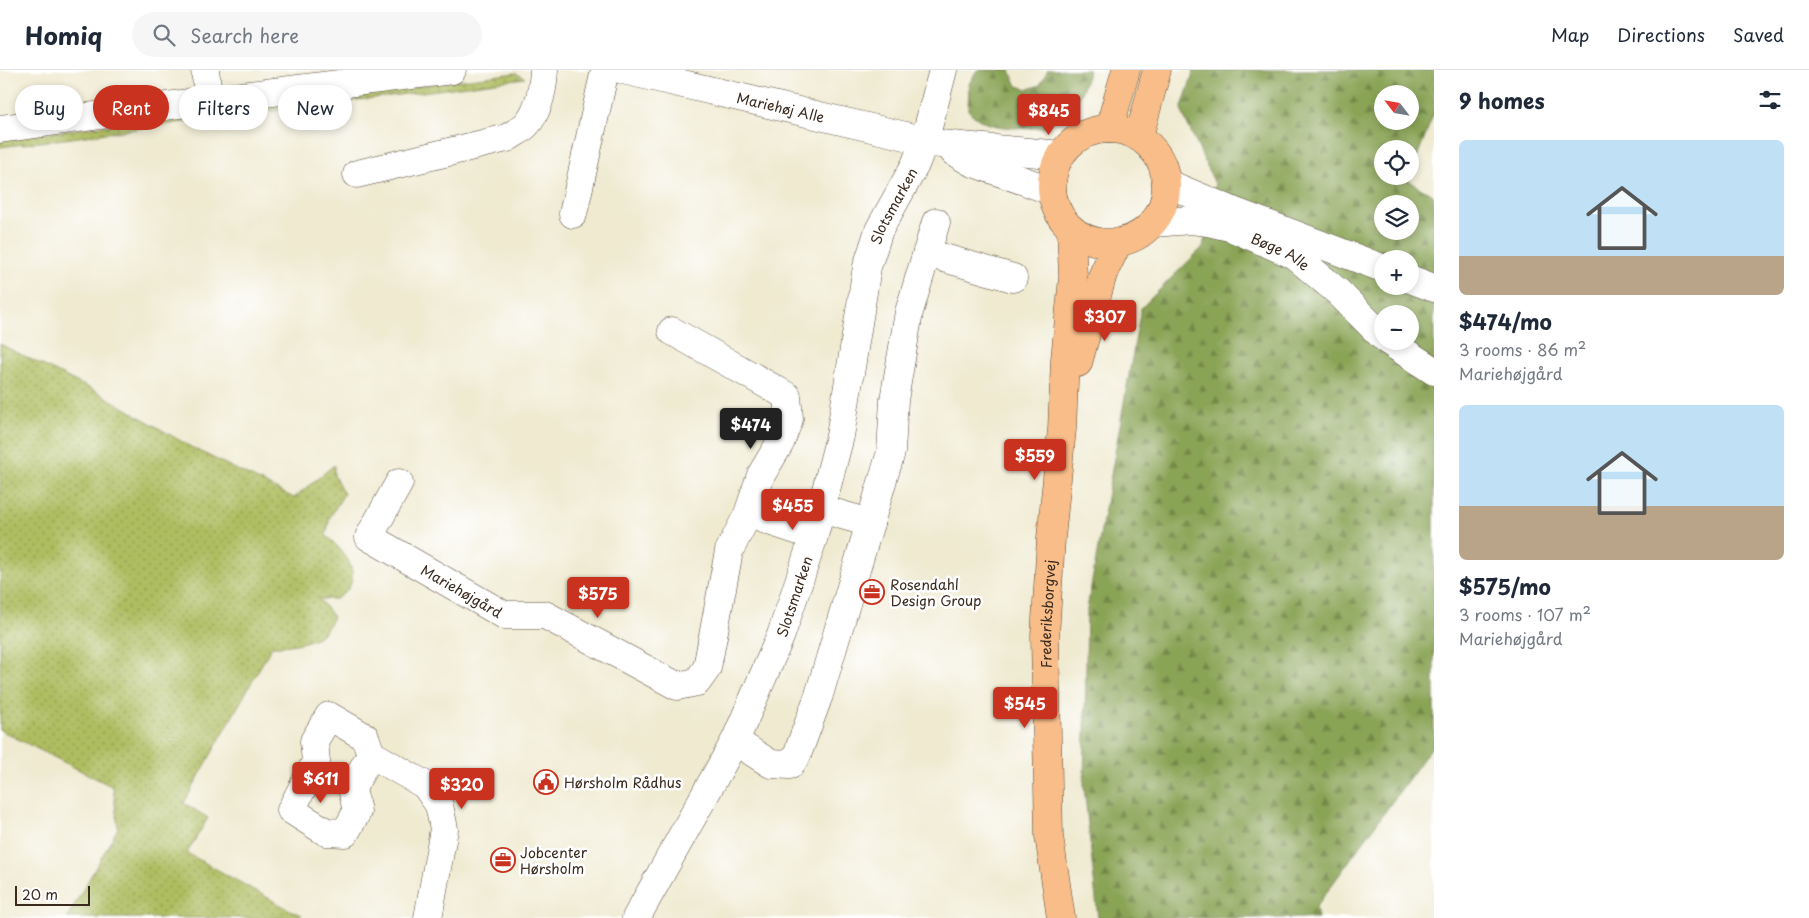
<!DOCTYPE html>
<meta charset="utf-8">
<style>
body{margin:0;font-family:"Playpen Sans",sans-serif;background:#f6f6f7;color:#1f2937;height:100vh;display:flex;flex-direction:column;font-size:19px;white-space:nowrap}
*{box-sizing:border-box;margin:0}
p{font-size:16px;color:#747a83}
.icon{flex:none;width:28px;height:28px;fill:none;stroke:currentColor;stroke-width:2;stroke-linecap:round;stroke-linejoin:round}
.map{position:relative;flex:1;overflow:hidden}
.panel{display:flex;flex-direction:column;background:#fff;width:375px}
.panel>*{flex:none}
.hud{position:absolute;left:15px;top:15px;width:475px;height:45px;display:flex;gap:10px}
.needle{width:32px;rotate:301deg}
.tools{position:absolute;left:1374px;top:15px;display:grid;gap:10px}
.tools a{display:grid;place-items:center;width:45px;height:45px;border-radius:50%;background:#fff;box-shadow:0 2px 8px #0003;font-size:25px}
.scale{position:absolute;left:15px;bottom:12px;width:75px;box-sizing:border-box;padding-left:5px;border:2px solid #3b2a1e;border-top:0;font-size:14px;line-height:18px;white-space:nowrap;color:#3b2a1e;-webkit-text-stroke:4px #fff;paint-order:stroke}
.price{position:absolute;translate:-50% -42px;padding:0 11px;border-radius:5px;background:#c8321e;color:#fff;font-size:16px;line-height:32px;filter:drop-shadow(0 1px 2px #0008)}
.price::after{content:'';position:absolute;left:50%;top:30px;width:15px;height:11px;margin-left:-8px;background:inherit;clip-path:polygon(0 0,100% 0,50% 100%)}
.price.selected{background:#222;color:#fff}
ul{padding:0;list-style:none}
li{display:grid;align-content:center;gap:10px;height:265px;padding:0 25px}
li span{display:grid;place-items:center;height:155px;border-radius:8px;color:#555}
li>.icon{margin-inline-start:auto}
span .icon{width:90px;height:90px;fill:#fffc;stroke-width:1}
li b{font-size:21px}
h2{display:flex;justify-content:space-between;align-items:center;height:60px;padding:0 25px;font-size:21px}
.tag{padding:0 18px;border-radius:22px;background:#fff;box-shadow:0 2px 8px #0003;font-size:18px;line-height:45px}
.tag.selected{background:#c8321e;color:#fff}
header{display:flex;align-items:center;gap:30px;box-sizing:border-box;height:70px;padding:0 25px;background:#fff;border-bottom:1px solid #e0e1e3}
header strong{font-size:24px}
nav{display:flex;gap:28px;margin-inline-start:auto;font-size:18px}
.search{width:350px;height:45px;background:#f6f6f7;display:flex;align-items:center;gap:12px;box-sizing:border-box;padding:0 18px;border-radius:28px;color:#747a83;font-size:19px}
main{display:flex;flex:1;min-height:0}
.map>svg:first-child{display:block}
.grass{fill:url(#grass-dots);stroke:#74743f}
.forest{fill:url(#forest-firs);stroke:#62673a;fill-rule:evenodd}
.lines{fill:none;stroke-linecap:round;stroke-linejoin:round}
.minor-casing{stroke:#564739;stroke-width:29}
.major-casing{stroke:#564739;stroke-width:29}
.minor{stroke:#fff;stroke-width:28}
.major{stroke:#f8bd89;stroke-width:28}
.labels{text-anchor:middle;dominant-baseline:central;stroke-width:5;stroke-linejoin:round;paint-order:stroke}
.street-label{font-size:14px;fill:#3b2a1e;stroke:#fff}
.poi-label{font-size:14px;fill:#3b2a1e;stroke:#fff;text-anchor:start}
</style>
<header>
<strong>Homiq</strong>
<div class="search"><svg class="icon" aria-label="search" viewBox="0 0 24 24"><circle cx="10" cy="10" r="6"/><path d="M15 15l6 6"/></svg>Search here</div>
<nav><a>Map</a><a>Directions</a><a>Saved</a></nav>
</header>
<main>
<div class="map">
<svg width="1434" height="848" viewBox="0 0 1434 848">
<defs>
<pattern id="grass-dots" width="8" height="8" patternUnits="userSpaceOnUse" patternTransform="scale(1.25)"><rect width="8" height="8" fill="#aebd60"/><path d="M2 2h.1M6 6h.1" fill="none" stroke="#8f9a4f" stroke-width="1.8" stroke-linecap="round"/></pattern>
<pattern id="forest-firs" width="22" height="20" patternUnits="userSpaceOnUse" patternTransform="scale(1.25)"><rect width="22" height="20" fill="#8aa456"/><path d="M5 1l3.5 6h-7zM16 11l3.5 6h-7z" fill="#728647"/></pattern>
</defs>
<rect width="100%" height="100%" fill="#fff"/>
<filter id="ink" filterUnits="userSpaceOnUse"><feTurbulence type="fractalNoise" baseFrequency=".02" numOctaves="2"/><feDisplacementMap in="SourceGraphic" scale="10" xChannelSelector="R" yChannelSelector="G"/><feConvolveMatrix kernelMatrix="1 2 1 2 8 2 1 2 1" color-interpolation-filters="sRGB"/></filter>
<filter id="wash" filterUnits="userSpaceOnUse"><feTurbulence type="fractalNoise" baseFrequency=".0096" numOctaves="4" result="noise"/><feDisplacementMap in="SourceGraphic" scale="20" xChannelSelector="R" yChannelSelector="G"/><feGaussianBlur stdDeviation="1.12" result="paint"/><feColorMatrix in="noise" values="0 0 0 0 0 0 0 0 0 0 0 0 0 0 0 0 0 1.4 0 .05"/><feComposite in="paint" operator="in"/></filter>
<g filter="url(#wash)">
<rect width="100%" height="100%" fill="#efead0"/>
<path class="grass" d="M516 3 525 8 438 20 200 50V44Z
M195 44 191 51 72 68 0 77V69Z
M0 274 101 324 191 377 294 428 334 395V405L344 424 330 447 326 465C339 478 359 495 350 516 348 521 340 526 336 529H319L333 547C331 551 328 557 325 561 316 572 286 577 272 576L184 733 208 748 187 783 290 840 302 845 286 848H67L118 758 113 717 0 660Z"/>
<path class="forest" d="M977 0H1010L1017 16 1028 19 1040 15 1048 0H1089L1081 24 1071 35 1055 47 1044 58C1019 58 985 61 968 40L969 14Z
M1194 0H1434V43L1410 105V79H1382V106H1410L1408 111 1434 126V674L1316 837 1318 848H1098L1084 716 1087 539 1141 238 1203 177 1215 114 1181 40ZM1382 24H1410V51H1382ZM1382 134H1410V161H1382ZM1382 189H1410V216H1382ZM1382 244H1410V271H1382Z"/>
</g>
<g filter="url(#ink)">
<g class="lines">
<defs>
<g id="minor">
<path d="M205 0 209 30"/>
<path id="s1" d="M623 0 940 74 1061 85"/>
<path d="M0 59 209 30 452 0"/>
<path d="M954 82 971 92 1052 121"/>
<path d="M357 104 507 68C513 64 521 60 526 55 539 41 543 19 544 0"/>
<path d="M1166 113 1233 141 1382 198"/>
<path d="M573 144 605 0"/>
<path id="s2" d="M1153 153 1191 150 1208 152 1230 157 1294 185 1338 222 1382 266"/>
<path d="M927 183 1013 208"/>
<path d="M1410 209 1434 218"/>
<path d="M672 261 787 326 789 349 780 373 761 405 748 444 814 466"/>
<path d="M1388 271 1434 301"/>
<path id="s3" d="M399 413 369 467 504 545H545L677 616 697 612 707 598 729 481 748 444"/>
<path d="M821 439 870 453"/>
<path d="M735 671 771 694 790 695 797 685 819 625 891 382 894 330 909 242 936 152"/>
<path d="M371 684 352 718 357 742 345 763 326 762 291 740 316 692 314 671 329 646 365 667 371 684 425 715 439 735 444 759 428 848"/>
<path id="s4" d="M636 848 735 671 781 565 814 466 840 366 867 197 879 160 915 95 925 69 943 0"/>
</g>
<g id="major">
<path d="M1109 59 1126 0"/>
<circle cx="1109" cy="116" r="57"/>
<path d="M1139 67 1157 0"/>
<path d="M1078 293 1103 204 1118 173"/>
<path id="s5" d="M1061 848 1049 766 1045 566 1051 468 1062 359 1065 289 1073 208 1071 159"/>
</g>
</defs>
<use href="#minor" class="minor-casing"/>
<use href="#major" class="major-casing"/>
<use href="#minor" class="minor"/>
<use href="#major" class="major"/>
</g>
</g>
<defs>
<symbol id="office-ring" viewBox="-11 -11 22 22"><circle r="9.5" fill="#fff" stroke="#c8321e" stroke-width="1.5"/><path d="M-6-3h4V-5.5h4V-3h4V5H-6ZM-1-4.5V-3h2v-1.5ZM-6 0V1H6V0Z" fill="#c8321e"/></symbol>
<symbol id="civic-ring" viewBox="-11 -11 22 22"><circle r="9.5" fill="#fff" stroke="#c8321e" stroke-width="1.5"/><path d="M-.6-6.5H3V-4.5H.6V-3L4-1V1h2V6H-6V1h2V-1L-.6-3ZM-1.2 2.5V6h2.4V2.5Z" fill="#c8321e"/></symbol>
</defs>
<g fill-rule="evenodd">
<use href="#office-ring" x="858" y="508" width="28" height="28"/>
<use href="#civic-ring" x="532" y="698" width="28" height="28"/>
<use href="#office-ring" x="489" y="776" width="28" height="28"/>
</g>
<g class="labels">
<g class="street-label">
<text stroke="none"><textPath href="#s1" startOffset="162">Mariehøj Alle</textPath></text>
<text stroke="none"><textPath href="#s4" startOffset="764">Slotsmarken</textPath></text>
<text stroke="none"><textPath href="#s2" startOffset="134">Bøge Alle</textPath></text>
<text stroke="none"><textPath href="#s3" startOffset="169">Mariehøjgård</textPath></text>
<text stroke="none"><textPath href="#s4" startOffset="359">Slotsmarken</textPath></text>
<text stroke="none"><textPath href="#s5" startOffset="305">Frederiksborgvej</textPath></text>
</g>
<g class="poi-label">
<text x="890" y="514">Rosendahl<tspan x="890" dy="16">Design Group</tspan></text>
<text x="564" y="712">Hørsholm Rådhus</text>
<text x="520" y="782">Jobcenter<tspan x="520" dy="16">Hørsholm</tspan></text>
</g>
</g>
</svg>
<div class="tools">
<a><svg class="needle" viewBox="-14 -14 28 28"><path d="M0-13l5 13h-10z" fill="#e53935"/><path d="M0 13l5-13h-10z" fill="#747a83"/></svg></a>
<a><svg class="icon" aria-label="locate" viewBox="0 0 24 24"><circle cx="12" cy="12" r="6"/><path d="M12 2v4M12 18v4M2 12h4M18 12h4"/></svg></a>
<a><svg class="icon" aria-label="layers" viewBox="0 0 24 24"><path d="M12 4l9 5-9 5-9-5zM3 14l9 5 9-5"/></svg></a>
<a>+</a>
<a>−</a>
</div>
<div class="scale">20 m</div>
<b class="price" style="left:1049px;top:66px">$845</b>
<b class="price" style="left:1105px;top:272px">$307</b>
<b class="price selected" style="left:751px;top:380px">$474</b>
<b class="price" style="left:1035px;top:411px">$559</b>
<b class="price" style="left:793px;top:461px">$455</b>
<b class="price" style="left:598px;top:549px">$575</b>
<b class="price" style="left:1025px;top:659px">$545</b>
<b class="price" style="left:321px;top:734px">$611</b>
<b class="price" style="left:462px;top:740px">$320</b>
<div class="hud">
<a class="tag">Buy</a>
<a class="tag selected">Rent</a>
<a class="tag">Filters</a>
<a class="tag">New</a>
</div>
</div>
<section class="panel">
<h2>9 homes<svg class="icon" aria-label="filters" viewBox="0 0 24 24"><path d="M4 7h16M4 17h16"/><circle cx="9" cy="7" r="2"/><circle cx="15" cy="17" r="2"/></svg></h2>
<ul>
<li><span style="background:linear-gradient(#bfe0f5 75%,#b9a48a 0)"><svg class="icon" aria-label="home" viewBox="0 0 24 24"><path d="M3 11l9-7 9 7M6 9v11h12V9"/></svg></span><div><b>$474/mo</b><p>3 rooms · 86 m²</p><p>Mariehøjgård</p></div></li>
<li><span style="background:linear-gradient(#bfe0f5 65%,#b9a48a 0)"><svg class="icon" aria-label="home" viewBox="0 0 24 24"><path d="M3 11l9-7 9 7M6 9v11h12V9"/></svg></span><div><b>$575/mo</b><p>3 rooms · 107 m²</p><p>Mariehøjgård</p></div></li>
</ul>
</section>
</main>
